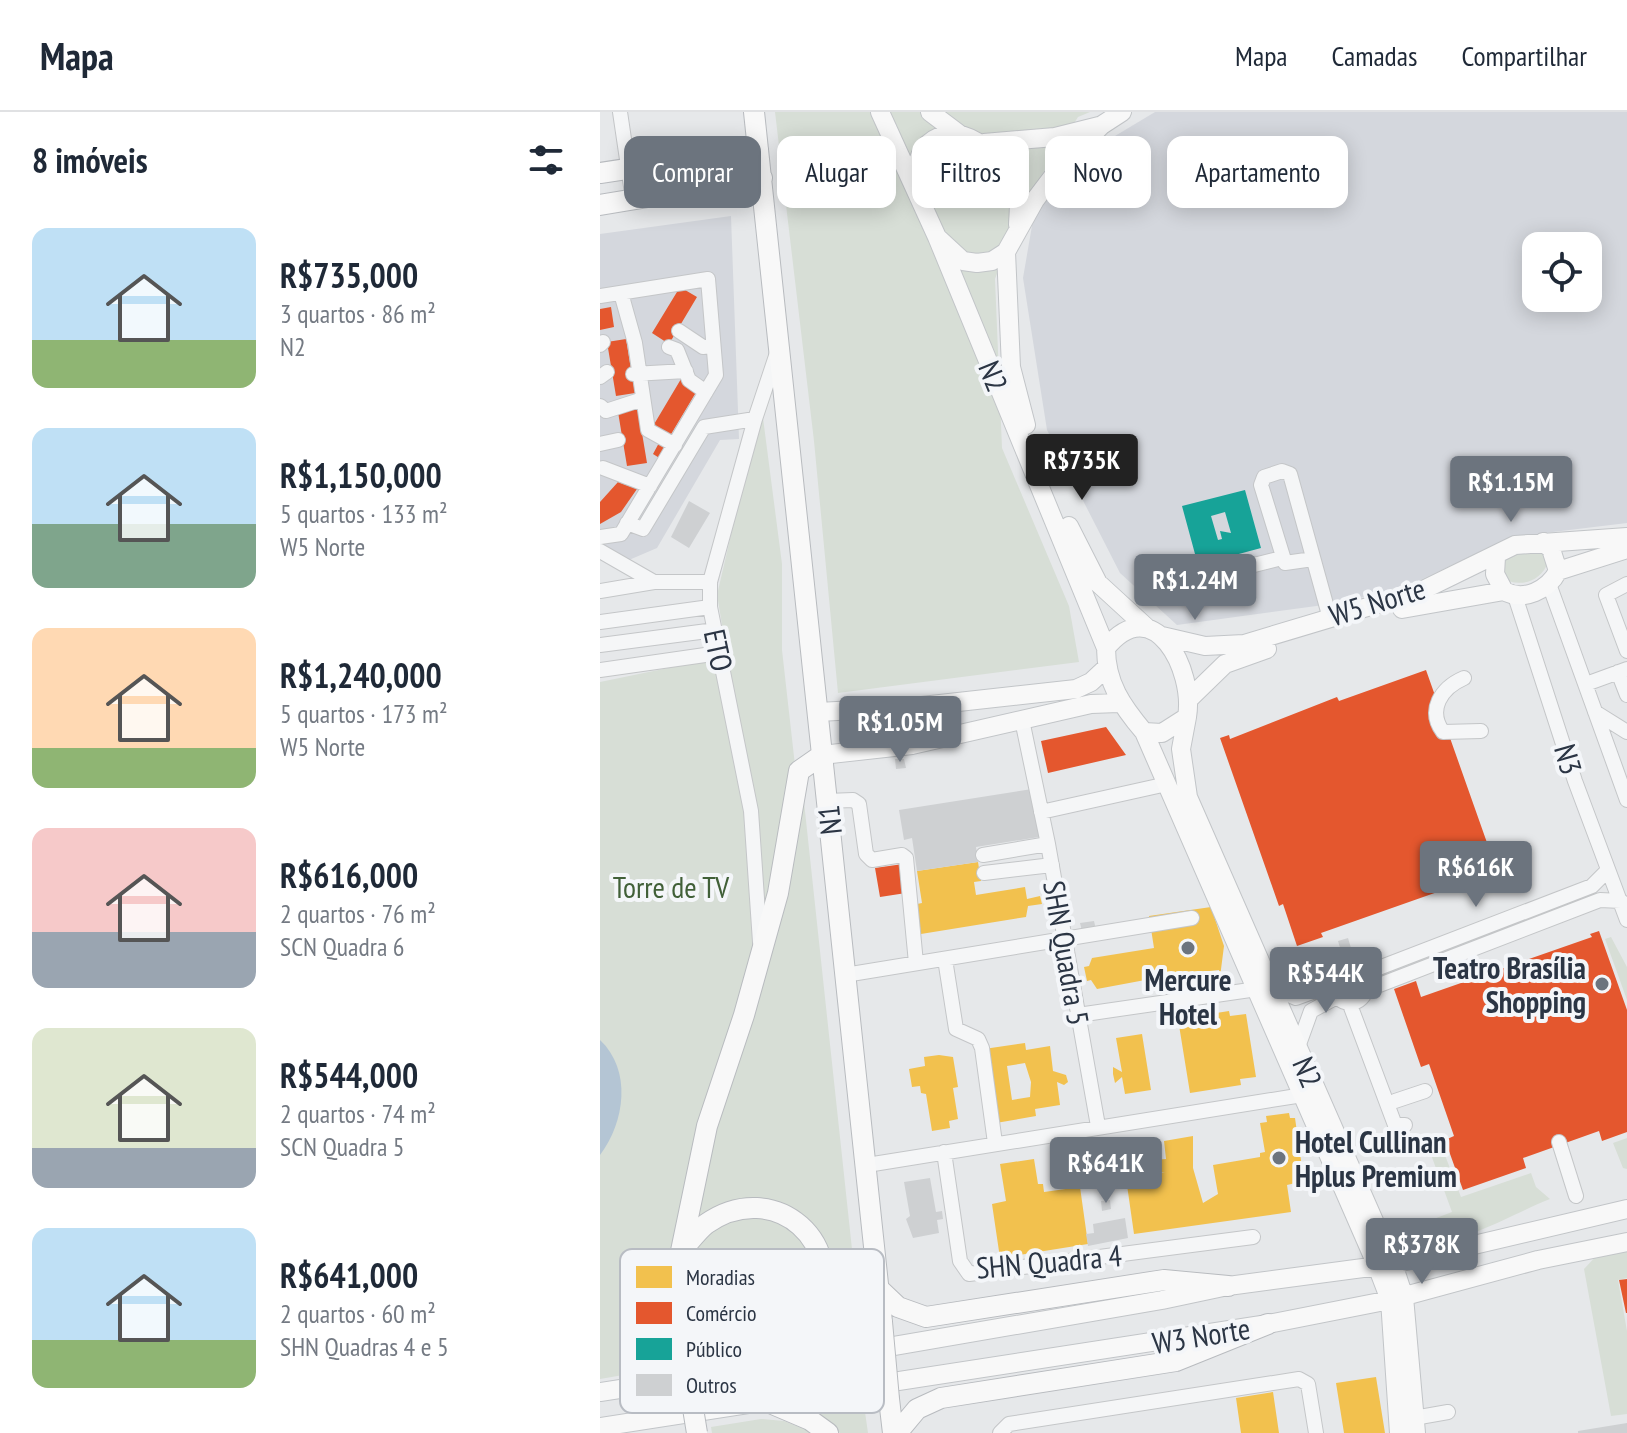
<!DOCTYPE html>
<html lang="pt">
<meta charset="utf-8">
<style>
body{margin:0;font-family:"PT Sans Narrow",sans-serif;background:#f6f6f7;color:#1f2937;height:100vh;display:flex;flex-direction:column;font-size:30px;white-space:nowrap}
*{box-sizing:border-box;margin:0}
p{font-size:26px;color:#747a83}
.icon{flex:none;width:44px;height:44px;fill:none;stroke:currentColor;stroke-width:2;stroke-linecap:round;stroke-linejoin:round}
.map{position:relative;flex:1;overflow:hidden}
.drawer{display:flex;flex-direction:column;background:#fff;width:600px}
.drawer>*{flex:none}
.top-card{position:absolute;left:24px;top:24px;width:760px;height:72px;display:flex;gap:16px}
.controls{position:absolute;left:922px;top:120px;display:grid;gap:16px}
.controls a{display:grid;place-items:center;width:80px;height:80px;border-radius:16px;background:#fff;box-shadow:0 4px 20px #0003;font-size:40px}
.price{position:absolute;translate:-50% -68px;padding:0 18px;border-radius:8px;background:#6c747e;color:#fff;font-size:26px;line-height:52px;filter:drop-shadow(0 2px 4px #0008)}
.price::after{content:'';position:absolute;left:50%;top:48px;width:24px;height:18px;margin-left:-12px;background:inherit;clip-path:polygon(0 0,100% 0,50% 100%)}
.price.current{background:#222;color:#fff}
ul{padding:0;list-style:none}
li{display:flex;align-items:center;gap:24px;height:200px;padding:0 32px}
li span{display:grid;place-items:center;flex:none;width:224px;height:160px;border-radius:16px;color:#555}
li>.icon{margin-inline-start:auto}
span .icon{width:96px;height:96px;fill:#fffc;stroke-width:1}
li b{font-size:34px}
h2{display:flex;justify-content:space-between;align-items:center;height:96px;padding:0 32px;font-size:34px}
.chip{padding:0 28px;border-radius:16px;background:#fff;box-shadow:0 4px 20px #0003;font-size:28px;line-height:72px}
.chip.current{background:#6c747e;color:#fff}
header{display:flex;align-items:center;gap:48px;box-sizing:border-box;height:112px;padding:0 40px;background:#fff;border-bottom:2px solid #e0e1e3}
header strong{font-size:38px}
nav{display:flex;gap:44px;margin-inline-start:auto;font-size:28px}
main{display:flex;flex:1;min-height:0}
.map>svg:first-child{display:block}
.built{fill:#d4d7dd;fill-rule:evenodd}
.green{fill:#d7ded6}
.water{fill:#b4c5d4}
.homes{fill:#f2c14e;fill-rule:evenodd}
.shops{fill:#e4572e}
.public{fill:#17a398;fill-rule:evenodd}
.building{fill:#ced0d2}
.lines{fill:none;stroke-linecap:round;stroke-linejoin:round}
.minor-casing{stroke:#c4c6c8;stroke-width:16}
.major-casing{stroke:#c2c5c8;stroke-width:20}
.highway-casing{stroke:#b8bbbf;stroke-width:22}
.minor{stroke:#f5f6f7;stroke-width:14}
.major{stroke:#f8f8f8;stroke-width:18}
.highway{stroke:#f8f8f8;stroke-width:20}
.highway-bridge-casing{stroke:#b8bbbf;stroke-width:22;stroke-linecap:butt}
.highway-bridge{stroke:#f8f8f8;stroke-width:20}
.poi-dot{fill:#6c747e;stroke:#f4f6f9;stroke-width:3}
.labels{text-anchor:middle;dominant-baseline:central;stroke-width:8;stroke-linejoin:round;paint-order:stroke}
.street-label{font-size:30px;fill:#2b3544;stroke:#f4f6f9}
.park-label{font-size:30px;fill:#416038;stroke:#f4f6f9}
.poi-label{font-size:30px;font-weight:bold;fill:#2b3544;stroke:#f4f6f9;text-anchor:end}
.key{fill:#f4f6f9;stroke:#b8bcc3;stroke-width:2}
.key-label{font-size:22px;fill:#2b3544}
</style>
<header>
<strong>Mapa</strong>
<nav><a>Mapa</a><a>Camadas</a><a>Compartilhar</a></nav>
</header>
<main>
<section class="drawer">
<h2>8 imóveis<svg class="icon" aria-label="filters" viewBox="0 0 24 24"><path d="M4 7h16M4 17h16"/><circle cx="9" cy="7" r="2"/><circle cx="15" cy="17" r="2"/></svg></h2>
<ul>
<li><span style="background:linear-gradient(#bfe0f5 70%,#8fb573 0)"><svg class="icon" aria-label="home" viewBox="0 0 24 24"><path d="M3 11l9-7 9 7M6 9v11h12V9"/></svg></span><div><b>R$735,000</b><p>3 quartos · 86 m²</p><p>N2</p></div></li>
<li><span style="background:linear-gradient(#bfe0f5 60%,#7fa58c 0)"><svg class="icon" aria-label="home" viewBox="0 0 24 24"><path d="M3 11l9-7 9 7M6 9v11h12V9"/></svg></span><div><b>R$1,150,000</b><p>5 quartos · 133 m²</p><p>W5 Norte</p></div></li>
<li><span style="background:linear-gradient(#ffd9b3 75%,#8fb573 0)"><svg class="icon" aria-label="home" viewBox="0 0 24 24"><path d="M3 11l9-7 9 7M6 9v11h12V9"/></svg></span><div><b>R$1,240,000</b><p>5 quartos · 173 m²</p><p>W5 Norte</p></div></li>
<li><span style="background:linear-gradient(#f6c9c9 65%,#9aa5b1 0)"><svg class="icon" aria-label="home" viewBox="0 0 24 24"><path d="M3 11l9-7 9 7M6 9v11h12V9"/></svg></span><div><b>R$616,000</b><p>2 quartos · 76 m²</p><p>SCN Quadra 6</p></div></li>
<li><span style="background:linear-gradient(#dfe7d0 75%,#9aa5b1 0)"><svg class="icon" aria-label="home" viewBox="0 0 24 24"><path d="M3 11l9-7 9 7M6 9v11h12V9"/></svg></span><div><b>R$544,000</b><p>2 quartos · 74 m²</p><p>SCN Quadra 5</p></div></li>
<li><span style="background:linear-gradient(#bfe0f5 70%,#8fb573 0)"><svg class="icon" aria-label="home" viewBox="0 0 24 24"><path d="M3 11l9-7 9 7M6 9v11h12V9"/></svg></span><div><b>R$641,000</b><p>2 quartos · 60 m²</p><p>SHN Quadras 4 e 5</p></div></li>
</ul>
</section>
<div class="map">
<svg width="1027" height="1321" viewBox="0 0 1027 1321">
<rect width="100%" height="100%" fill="#e6e8ea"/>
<path class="built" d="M555 0H1027V411L912 425 816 470 746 490 577 513 520 461 447 318 423 166 434 102 500 33ZM936 134H988V186H936Z
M131 104 139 327 120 328 57 436 29 448 0 433V122Z"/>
<path class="green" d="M175 0H490L478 5 421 96 395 167 402 336 469 494 479 550 238 581 214 329Z
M163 306 182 452V538L198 680 201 662 261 1221 253 1223V1231L200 1239 204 1232 0 1267V570L107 548 108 552 128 548 117 483 154 324Z
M916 435 944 440 948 450C941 471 917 477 899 464L904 443Z
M1011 825 1027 855V888L1005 827Z
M838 1025 861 1085 931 1061 936 1075 950 1087C908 1103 854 1141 808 1125L805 1118 852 1100 826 1029Z
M1027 1026V1057L1023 1056 1013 1031Z
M1027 1135V1166L1018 1168 1027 1219V1302L1011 1304 984 1157 999 1141Z
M263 1286 268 1321H240L224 1307 201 1296Z
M161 1307 184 1309 214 1321H112L111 1315Z"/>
<path class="water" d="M0 928C32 958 25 1010 0 1043Z"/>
<path class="homes" d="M378 750 381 769 374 770 376 783 425 775 427 787 440 784 442 792 428 794 426 805 321 822 317 792 322 791 317 759Z
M611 795 624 834 620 865 619 858 572 863 497 877 491 868 487 869 484 855 489 854 492 846 554 836 549 804Z
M629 899 630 904 646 902 656 965 640 967 641 973 590 981 578 907Z
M542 922 551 978 525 982 522 965 515 971 513 962V955L522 960 516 926Z
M425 931 426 938 450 934 453 959 466 963 468 970 464 973 457 970 460 993 435 997 436 1004 396 1011 384 937ZM425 951 431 970 430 985 412 988 407 954Z
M339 943 353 945 358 975 353 976 358 1007 349 1009 350 1016 332 1019 326 982 321 981 320 974 312 975 309 957 325 954 324 945Z
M689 1001 690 1006H695L704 1069 687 1073 691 1100 534 1122 526 1066 565 1060H558L557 1055 550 1052 552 1048 566 1047 564 1029 593 1024V1056L603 1091 618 1082 613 1053 660 1045V1041L665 1040 660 1011 667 1010 666 1004Z
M434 1047 438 1072H443L444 1080 480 1075 488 1132 400 1146 392 1092 406 1089 400 1052Z
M776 1265 785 1321H744L736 1271Z
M673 1280 679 1321H641L636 1286Z"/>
<path class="shops" d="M80 175 97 185 69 232 52 221Z
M11 195 14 215 0 218V197Z
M26 227 35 281 16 284 7 230Z
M81 267 98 277 70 324 53 314Z
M38 297 47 351 27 354 18 300Z
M60 329 68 334 61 347 53 342Z
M18 370 37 377 21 400 0 412V390Z
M826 558 897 759 721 821 723 825 697 834 683 792 679 794 620 626 629 623 630 627 737 585 739 589Z
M506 615 526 643 448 661 441 629Z
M303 752 306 781 280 785 275 756Z
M999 819 1027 898V1020L1002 1029 999 1019 923 1046 926 1056 863 1078 845 1028 854 1024 829 952 821 955 794 877 816 869 821 885 992 825 990 822Z
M1027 1167V1201H1026L1019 1168Z"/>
<path class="public" d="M645 378 661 436 598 453 582 394ZM625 400 631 421 620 419 622 427 618 428 611 404Z"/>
<path class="building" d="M89 389 110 401 89 436 71 425Z
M295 647H304L306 656 296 657Z
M432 677 439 725 376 735 378 750 317 759 312 726 304 728 299 698Z
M911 754 916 762 907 765 904 756Z
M494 809 497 822 483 823 480 811Z
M748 826 751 836 741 839 738 829Z
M330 1066 336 1100 342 1099 343 1107 337 1108 339 1121 313 1126 306 1107 310 1104 304 1070Z
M510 1088 511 1097 502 1099 501 1089Z
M525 1106 528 1126 488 1134 486 1122 494 1121 493 1112Z
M1027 1311V1321H978V1319Z"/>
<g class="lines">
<defs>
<path id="minor" d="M20 0 33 88
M21 181 35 231 48 318 75 333
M0 184 108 167 116 263 21 422 0 425
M79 219 103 235 113 234
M0 233 3 230
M69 235 77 238 89 268 106 280
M33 262 86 259
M0 265 7 260
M0 294 6 299 43 287
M0 332 18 328
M3 356 50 374
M27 411 43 417 104 315 155 307
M0 439 54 470
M713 447 685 451 661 373 664 365 682 359 690 362 729 503
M598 467 682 446
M949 472 1027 688
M1027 472 1006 483 1027 539
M0 479 54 470H110
M915 484 975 669 1027 808
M0 510 110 495
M0 533 115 518
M0 558 119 541
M1018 560 1027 583
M864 566C841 576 827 598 843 620L881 619
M986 572 1027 557
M995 600 1027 620
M422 608 448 732
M227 689 253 688 259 692 266 742 272 748 302 743 306 746 316 851
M441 700 567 672
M383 743 448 732 498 1014
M384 761 452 753
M160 830 151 699 110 495V470L155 307 177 241
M345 847 356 917 378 927 382 936 395 1031
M734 875a16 16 0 1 1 32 0a16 16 0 1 1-32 0Z
M763 862 992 774 1008 758
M245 863 592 806
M672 876 696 886 732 873
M769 877 1000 788 1021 789
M749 890 795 1013H805
M478 903 657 877
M698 935 711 899 735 886
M795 989 825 979
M959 1030 976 1084
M344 1040 360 1149 369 1162 653 1125
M267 1053 709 982
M814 1306 848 1300
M400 1321 409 1312 699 1267 708 1272 716 1321"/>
<path id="major" d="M280 0 337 125 363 149 377 151 392 149 406 140 435 88 460 55 502 13 522 0
M330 0 359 22
M384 31 455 25 499 14
M314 74C316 60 317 42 328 32 364 0 412 53 418 88 420 95 418 105 418 113
M337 125 506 536C506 571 522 594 544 620L562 621 587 605C595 559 554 477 506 536
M406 140 411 255 426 313
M469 414 498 471 546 515
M896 445 895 462 904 479C924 490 948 478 958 459L951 437 943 430
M958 459 1027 437
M802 497 904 479
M562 524 605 534 644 532 821 479 915 433 1027 425
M590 586 625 552 667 537
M218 600 313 595 476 577 491 570 506 556
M587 605 581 637 588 685 793 1152 804 1185 816 1321
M544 620 777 1154 790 1188 799 1321
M312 633 304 612 313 595
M222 643 312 633 491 592 519 591
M0 1280 259 1240 562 1188 628 1174 793 1152 1027 1097
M0 1315 668 1212 790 1188 938 1148 1027 1130"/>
<path id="highway" d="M154 0 282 1210
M0 61 158 37
M0 93 162 66
M81 1139C89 1131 97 1119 106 1112 174 1064 253 1132 213 1208 203 1226 185 1239 170 1253
M278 1176 298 1195 326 1205 564 1168 628 1174
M81 1196V1139L107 1014 144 903 178 781 199 659 222 643
M289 1287 293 1321
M170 1291 210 1308 228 1321
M297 1321 317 1297 341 1286 576 1249 668 1212"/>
</defs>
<use href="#minor" class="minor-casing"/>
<use href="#major" class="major-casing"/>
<use href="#highway" class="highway-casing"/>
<use href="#minor" class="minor"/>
<use href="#major" class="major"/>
<use href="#highway" class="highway"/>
<defs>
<path id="highway-bridge" d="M81 1196 82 1229 97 1321
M282 1210 289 1287"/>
</defs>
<use href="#highway-bridge" class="highway-bridge-casing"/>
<use href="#highway-bridge" class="highway-bridge"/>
</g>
<g class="poi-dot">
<circle cx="588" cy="836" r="8"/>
<circle cx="1002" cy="872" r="8"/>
<circle cx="679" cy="1046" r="8"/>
</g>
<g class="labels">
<g class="street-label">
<text transform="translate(394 264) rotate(68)">N2</text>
<text transform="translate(777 489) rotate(-17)">W5 Norte</text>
<text transform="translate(119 538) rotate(78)">ETO</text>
<text transform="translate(969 647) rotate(74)">N3</text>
<text transform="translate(229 708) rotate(-96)">N1</text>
<text transform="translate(467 841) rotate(80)">SHN Quadra 5</text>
<text transform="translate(708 960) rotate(67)">N2</text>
<text transform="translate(449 1149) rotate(-5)">SHN Quadra 4</text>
<text transform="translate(601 1223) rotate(-9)">W3 Norte</text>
</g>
<g class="park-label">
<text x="71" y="774">Torre de TV</text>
</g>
<g class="poi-label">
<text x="986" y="855">Teatro Brasília<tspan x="986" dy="34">Shopping</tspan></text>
<text x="588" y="867" text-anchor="middle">Mercure<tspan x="588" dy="34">Hotel</tspan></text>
<text x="695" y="1029" text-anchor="start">Hotel Cullinan<tspan x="695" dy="34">Hplus Premium</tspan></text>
</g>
</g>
<rect x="20" y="1137" width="264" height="164" rx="12" class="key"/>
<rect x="36" y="1154" width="36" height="22" fill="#f2c14e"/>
<rect x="36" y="1190" width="36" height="22" fill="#e4572e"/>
<rect x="36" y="1226" width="36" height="22" fill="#17a398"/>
<rect x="36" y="1262" width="36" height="22" fill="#ced0d2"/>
<g class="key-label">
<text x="86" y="1173">Moradias</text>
<text x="86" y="1209">Comércio</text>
<text x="86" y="1245">Público</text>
<text x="86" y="1281">Outros</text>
</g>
</svg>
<div class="controls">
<a><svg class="icon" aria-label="locate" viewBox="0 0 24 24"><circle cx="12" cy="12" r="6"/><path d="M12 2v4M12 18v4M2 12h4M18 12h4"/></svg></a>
</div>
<b class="price current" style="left:482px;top:390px">R$735K</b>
<b class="price" style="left:911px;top:412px">R$1.15M</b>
<b class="price" style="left:595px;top:510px">R$1.24M</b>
<b class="price" style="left:300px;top:652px">R$1.05M</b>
<b class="price" style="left:876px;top:797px">R$616K</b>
<b class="price" style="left:726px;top:903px">R$544K</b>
<b class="price" style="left:506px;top:1093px">R$641K</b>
<b class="price" style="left:822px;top:1174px">R$378K</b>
<div class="top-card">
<a class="chip current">Comprar</a>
<a class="chip">Alugar</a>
<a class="chip">Filtros</a>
<a class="chip">Novo</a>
<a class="chip">Apartamento</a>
</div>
</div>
</main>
